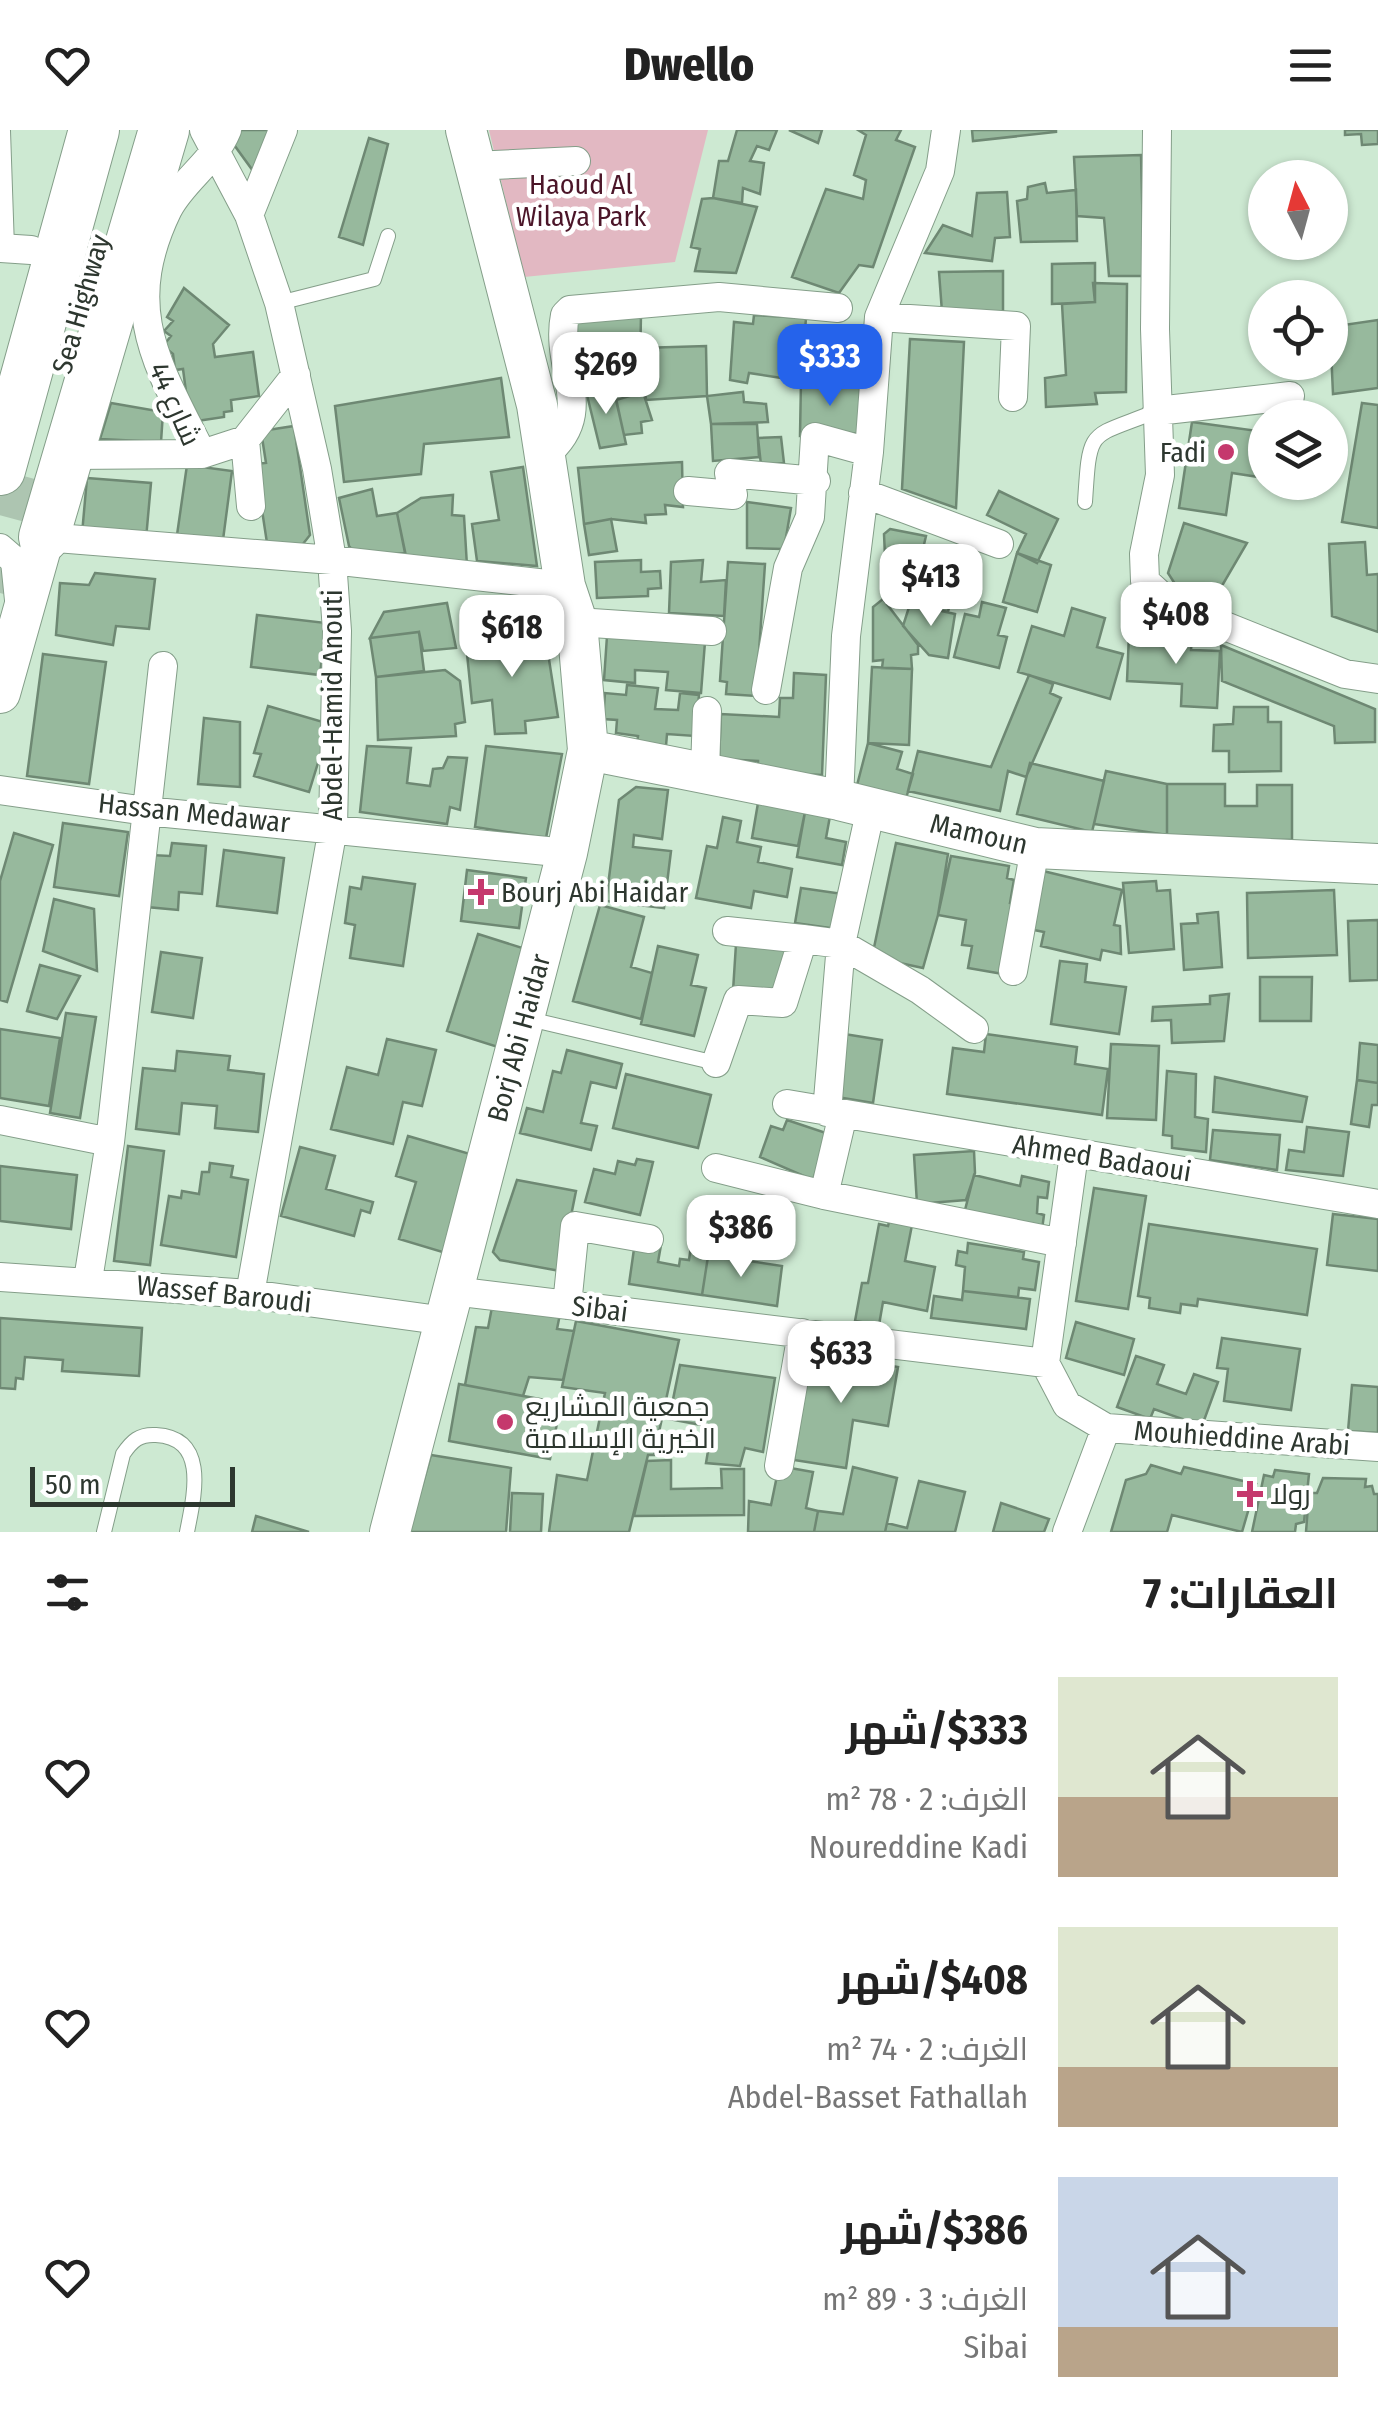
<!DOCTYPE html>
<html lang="ar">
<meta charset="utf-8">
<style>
body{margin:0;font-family:"Fira Sans Condensed",Cairo,sans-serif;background:#f6f6f6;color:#222;direction:rtl;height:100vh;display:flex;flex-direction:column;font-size:38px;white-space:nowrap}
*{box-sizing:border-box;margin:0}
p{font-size:32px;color:#767676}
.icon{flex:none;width:55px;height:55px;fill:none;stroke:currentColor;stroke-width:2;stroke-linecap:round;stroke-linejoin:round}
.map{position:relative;height:1402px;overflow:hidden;direction:ltr}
.panel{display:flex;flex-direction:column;background:#fff;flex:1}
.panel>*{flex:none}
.needle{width:65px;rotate:354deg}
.tools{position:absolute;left:1248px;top:30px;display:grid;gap:20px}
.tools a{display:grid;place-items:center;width:100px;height:100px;border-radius:50%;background:#fff;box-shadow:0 2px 8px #0004;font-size:50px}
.scale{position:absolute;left:30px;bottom:25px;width:205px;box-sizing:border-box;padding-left:10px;border:5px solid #2d372f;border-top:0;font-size:28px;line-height:35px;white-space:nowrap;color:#2d372f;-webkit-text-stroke:8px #fff;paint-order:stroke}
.price{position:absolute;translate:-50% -85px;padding:0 22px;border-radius:20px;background:#fff;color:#222;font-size:32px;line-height:65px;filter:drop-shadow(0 2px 5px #0008)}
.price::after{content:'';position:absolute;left:50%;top:60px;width:30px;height:22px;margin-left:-15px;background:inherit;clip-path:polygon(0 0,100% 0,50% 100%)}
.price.selected{background:#2563eb;color:#fff}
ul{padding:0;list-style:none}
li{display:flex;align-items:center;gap:30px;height:250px;padding:0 40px}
li span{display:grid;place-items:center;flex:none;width:280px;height:200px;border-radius:0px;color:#555}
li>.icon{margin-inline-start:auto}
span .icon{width:120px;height:120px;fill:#fffc;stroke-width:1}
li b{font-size:42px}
h2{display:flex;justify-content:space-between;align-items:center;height:120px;padding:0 40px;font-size:42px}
header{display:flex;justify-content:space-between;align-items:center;height:130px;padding:0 40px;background:#fff;font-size:45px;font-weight:800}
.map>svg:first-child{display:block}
.green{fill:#e2b8c2}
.building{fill:#97b99d;stroke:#6e8873;stroke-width:2.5}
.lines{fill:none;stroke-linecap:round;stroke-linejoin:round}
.highway-tunnel{stroke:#adc5b1;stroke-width:50;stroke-dasharray:50 25;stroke-linecap:butt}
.lane-casing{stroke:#849e89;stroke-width:16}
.street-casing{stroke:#849e89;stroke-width:30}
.secondary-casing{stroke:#849e89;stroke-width:42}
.highway-casing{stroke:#849e89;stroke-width:52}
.lane{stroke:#fff;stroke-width:14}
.street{stroke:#fff;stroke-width:28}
.secondary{stroke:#fff;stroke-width:40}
.highway{stroke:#fff;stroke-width:50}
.poi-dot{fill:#c5396d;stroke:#fff;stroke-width:4}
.labels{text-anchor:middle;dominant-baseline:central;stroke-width:9;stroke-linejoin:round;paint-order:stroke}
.park-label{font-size:28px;fill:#4b1528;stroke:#fff}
.street-label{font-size:28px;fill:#2d372f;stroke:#fff}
.poi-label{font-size:28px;fill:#2d372f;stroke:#fff;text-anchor:start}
</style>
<header><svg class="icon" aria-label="menu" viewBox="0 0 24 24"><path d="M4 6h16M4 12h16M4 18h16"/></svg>Dwello<svg class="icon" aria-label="heart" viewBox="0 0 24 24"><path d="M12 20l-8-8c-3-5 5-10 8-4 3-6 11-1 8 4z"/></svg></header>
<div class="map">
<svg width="1378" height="1402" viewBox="0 0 1378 1402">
<rect width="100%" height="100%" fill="#cde9d2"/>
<path class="green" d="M489 0H708L675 132 524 147Z"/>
<path class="building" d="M237 0H271L256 45 232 12Z
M737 0H777L769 20 757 16 750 31 764 33 760 64 743 58 742 73 713 68 719 31H728Z
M789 0H822L818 13Z
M858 0H901L896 10 915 17 873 137 859 135 839 163 792 147 826 59 863 69 866 50 854 45 866 5Z
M972 0H1056V2L973 11Z
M1345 0H1378V14L1362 15 1361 4 1345 5Z
M369 8 388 14 363 115 339 107Z
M1141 25 1144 146H1109L1104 88 1077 86 1074 27Z
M1045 53 1047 63 1076 60 1077 111 1021 112 1017 71 1027 69 1028 57Z
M1007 62 1010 107 995 108 992 131 925 123 943 95 972 106 977 63Z
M713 68 757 77 736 143 695 141 700 119 691 117 702 69Z
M1095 133V172L1052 174V134Z
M1003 141V184L942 182 939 142Z
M1093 153 1127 154 1126 262 1095 263 1097 274 1046 277 1045 248 1066 245 1062 174 1095 172Z
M184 158 229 195 213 214 215 227 253 222 259 266 231 270 232 281 224 282V287L190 292 183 239 175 240 173 224 163 216 171 206 164 201 173 191 167 187Z
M641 184 640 238 581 249 573 191Z
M754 185 806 188 801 251 749 243 747 253 730 250 734 192 753 194Z
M1378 190V258L1333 264 1330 197Z
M806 196 851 201 844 253 801 251Z
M910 209 964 212 956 378 902 359Z
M706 216 707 266 646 270 641 218Z
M501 248 509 307 424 314 421 344 344 352 335 276Z
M801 251 863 256 860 303 800 306Z
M613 255 626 314 600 318 586 261Z
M643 262 652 290 641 292 642 303 624 305 616 270Z
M743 262 744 272 766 274 768 292 711 294 707 266Z
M111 273 163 282 161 312 100 309Z
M1362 273 1378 275V398L1342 392Z
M1192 292 1265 302V348L1232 343 1226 385 1179 378Z
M711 294H757L759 327 713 331Z
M294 296 310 405 299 419 267 413 255 334 266 333 261 301Z
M781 307 784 333 761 335 758 308Z
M682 332 683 377 665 375 666 384 645 385 646 393 611 389 584 394 578 338Z
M187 335 232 341 223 410 177 405Z
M523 337 537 436 477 431 472 394 499 390 491 342Z
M87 348 151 353 146 409 82 404Z
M372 359 377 386 397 383 405 423 373 425 355 423 349 416 339 368Z
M999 361 1058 389 1037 433 1017 423 1026 404 987 385Z
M453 365 452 385 464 386 467 436 407 431 397 383 421 368Z
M747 372 791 378 784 419 747 418Z
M611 389 617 421 589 425 584 394Z
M1184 393 1247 413 1216 466 1175 454 1168 443Z
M890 399 926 406 912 465 899 463 898 472H887L884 404Z
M1365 412 1367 445 1378 444V502L1332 486 1329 414Z
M1017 423 1051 435 1037 482 1003 472Z
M930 426 959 432 948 482 910 474 920 430 929 431Z
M641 430V442L660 441 661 458 648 459V466L597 468 595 432Z
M703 430 701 452 726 450 724 486 669 483 671 432Z
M728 432 765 434 756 566 726 564 727 552 720 551Z
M95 443 155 449 149 499 116 496 113 515 56 505 60 453 89 455Z
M883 469 918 515V524L911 525 912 539 882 538 883 530 873 531V477Z
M982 472 1006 478 998 505 1007 507 999 538 954 527 965 484 979 487Z
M447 473 456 518 423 521 419 502 370 508 384 482Z
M910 474 955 484 948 528 929 525 903 496Z
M1072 478 1105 488 1097 517 1123 524 1110 569 1018 542 1032 496 1064 506Z
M257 485 326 493 320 545 251 537Z
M419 502 424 541 376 547 370 508Z
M489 502 493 514 545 504 558 587 525 591 526 603 495 604 492 570 472 573 465 504Z
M1129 504 1192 507 1191 520 1220 521 1217 578 1181 576 1182 554 1127 551Z
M607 506 705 512 701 563 666 560 668 542 635 540V553L604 550Z
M1221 515 1375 579V612L1335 613 1334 596 1222 551Z
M43 524 106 532 89 654 27 646Z
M872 537 912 539 909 615 868 613Z
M445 540 460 551 465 592 455 594 456 606 378 610 376 547Z
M794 543 826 545 822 645 758 642V631L719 629 721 584 779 587 780 568H793Z
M1029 545 1053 554 1050 563 1061 568 1026 647 1008 641 1000 681 908 661 918 621 991 637Z
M627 555 658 558 655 579 678 580 680 563 699 565 695 606 667 604 666 616 637 613 638 606 616 603 617 590 603 589 605 563 626 565Z
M268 576 330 594 309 662 254 646 261 624 254 623Z
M1234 577H1268V592H1281V641L1229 642V621H1213L1214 595 1233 594Z
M204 588 240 592V657L198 654Z
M868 613 902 622 897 639 913 644 905 672 856 659Z
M367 616 411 618 407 653 430 656 433 639 443 638 448 627 467 628 460 680 450 677 447 694 360 682Z
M486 616 562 624 546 708 475 697Z
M1030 633 1104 651 1092 702 1017 684Z
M1106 641 1167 654V705L1094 694Z
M1167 654H1225V676H1257V655H1292V710H1167Z
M636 657 668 660 662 709 634 705 633 717 671 721 664 778 606 771 619 670Z
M758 673 805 682 798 716 752 708Z
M805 682 830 686 826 708 846 712 842 735 797 727Z
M723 687 741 691 737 712 761 717 758 732 792 739 787 767 754 761 751 778 696 768 707 716 717 718Z
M63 693 128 702 119 766 54 757Z
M14 703 53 715 7 872 0 870V751Z
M172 713 206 716 202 764 179 762 178 780 147 777 151 725 170 726Z
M896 713 948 724 938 785 923 838 872 827Z
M224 720 284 728 277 783 217 776Z
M951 726 1009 736 1007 748 1014 750 1010 773 1016 774 1003 844 968 838 972 816 962 815 966 790 938 785Z
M467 740 526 748 519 798 461 791Z
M1043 741 1122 760 1114 795 1120 796 1121 824 1102 820 1100 830 1041 816 1044 802 1029 799Z
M363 747 415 754 403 836 350 828 355 795 345 793 350 757 361 759Z
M1156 751 1157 761 1170 760 1174 819 1129 823 1123 753Z
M801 758 843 764 837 799 795 793Z
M1334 760 1337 825 1248 828 1247 763Z
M54 769 94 779 97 841 43 821Z
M600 775 644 787 631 837 652 843 641 889 573 871Z
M1218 782 1222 837 1184 840 1181 794 1198 793 1197 784Z
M1378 790V850L1350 851 1348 791Z
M478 804 532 821 501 918 447 901Z
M736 814 789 817 779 865 733 861Z
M658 816 698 825 691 855 706 858 694 906 641 894Z
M161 822 202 828 193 888 152 882Z
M1060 831 1087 834 1085 852 1126 857 1119 904 1051 894Z
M40 835 80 846 57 889 27 881Z
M1260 847H1312L1311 891H1260Z
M1229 864 1224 911 1172 913 1171 890 1152 891 1153 877 1210 874V866Z
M66 883 96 887 80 988 50 983Z
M0 899 60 908 49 976 0 968Z
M838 903 882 910 873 973 837 967Z
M986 904 1077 917 1075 934 1108 939 1102 985 947 964 953 918 984 922Z
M387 909 436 920 422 976 403 972 393 1014 331 999 347 937 378 945Z
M1360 913 1378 915V953L1357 950Z
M1111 914 1159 916 1156 990 1107 988Z
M567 920 622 934 616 958 591 952 581 993 597 996 591 1020 520 1003 527 978 543 982 553 941 561 943Z
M177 921 230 926 228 940 264 944 258 1002 215 998 217 976 182 973 179 1004 136 999 143 938 175 941Z
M1167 941 1196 944 1195 987 1208 989 1206 1022 1172 1018V1006L1163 1005Z
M626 944 711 965 698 1018 613 998Z
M1215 947 1307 967 1302 992 1213 982Z
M1357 950 1378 953V975H1372L1369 997 1351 994Z
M787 990 829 1004 813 1050 760 1027 771 996 783 1000Z
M1307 997 1349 1002 1343 1046 1286 1040 1289 1020 1304 1022Z
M1213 1000 1280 1005 1277 1040 1210 1030Z
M408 1006 477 1026 449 1124 399 1109 416 1052 396 1046Z
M128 1016 164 1021 150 1135 114 1131Z
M300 1017 335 1026 326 1059 373 1072 370 1083 361 1080 354 1106 281 1086Z
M974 1021 975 1043 966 1070 917 1074 914 1025Z
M637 1029 653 1032 640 1085 585 1072 594 1039 615 1044 618 1031 635 1035Z
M210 1033 233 1036 231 1047 248 1050 236 1127 161 1115 169 1066 181 1068 182 1061 199 1064 202 1042H209Z
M0 1036 77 1045 71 1099 0 1091Z
M974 1045 1020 1056 1022 1046 1049 1052 1047 1068 1038 1067 1037 1083 1044 1085 1041 1107 964 1084Z
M517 1050 576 1061 560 1141 500 1130 493 1122Z
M1094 1058 1146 1066 1128 1179 1076 1171Z
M892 1080 912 1095 905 1131 935 1137 927 1181 883 1172 879 1195 855 1191 862 1153H868L879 1094 888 1096Z
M1333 1084 1378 1089V1141L1327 1135Z
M1149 1094 1317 1119 1307 1185 1198 1169 1197 1176 1181 1174 1180 1183 1149 1178 1150 1168 1138 1166Z
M635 1112 661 1115 658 1132 679 1136 680 1129 689 1130 691 1116 709 1120 702 1165 629 1154Z
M968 1113 1024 1122 1023 1129 1039 1132 1035 1160 1019 1158 1018 1167 963 1161 965 1137 956 1135 958 1121 967 1123Z
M709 1120 729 1122V1128L782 1136 777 1176 702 1165Z
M963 1161 1030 1169 1026 1199 931 1188 934 1166 962 1170Z
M493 1172 560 1184 557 1199 574 1201 563 1250 529 1247 523 1266 465 1255 476 1197 488 1198Z
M0 1188 142 1198 139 1246 62 1241 63 1230 25 1227 23 1249 16 1248 15 1259 0 1258Z
M576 1191 679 1210 654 1325H648L629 1402H549L557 1345 587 1350 605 1263 562 1257Z
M1076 1192 1134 1209 1124 1245 1066 1228Z
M1222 1208 1300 1219 1291 1280 1224 1271 1228 1239 1217 1238Z
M811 1223 898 1237 888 1296 853 1290 846 1338 794 1330Z
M1136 1226 1164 1235 1157 1254 1186 1264 1194 1244 1218 1252 1202 1296 1154 1279 1150 1289 1117 1277Z
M680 1235 775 1248 763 1322 745 1318 740 1336 706 1333 712 1297 669 1289Z
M459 1254 561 1273 550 1329 449 1311Z
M1352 1255 1378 1257V1303L1348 1301Z
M431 1325 511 1338 506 1402H409Z
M671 1330V1359L722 1358 721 1339H744V1385L634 1386 647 1331Z
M1151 1335 1181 1344 1184 1337 1256 1354 1242 1402 1172 1385 1167 1402H1111L1126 1350 1146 1344Z
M779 1336 813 1342 806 1378 818 1381 814 1402H748L749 1371 771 1375Z
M853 1337 897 1348 885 1402H814L818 1381 843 1384Z
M1275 1340 1309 1344 1304 1392 1296 1394 1295 1402H1252L1264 1345 1273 1347Z
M1323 1348 1366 1349 1365 1357 1372 1356 1374 1364H1378V1402H1306L1309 1363H1317Z
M919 1351 965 1362 955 1402H885L887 1393 907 1398Z
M512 1363 543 1364 541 1402H510Z
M1001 1373 1049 1389 1044 1402H993Z
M256 1386 309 1402H252Z"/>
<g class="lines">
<path class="highway-tunnel" d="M0 463 31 348"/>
<defs>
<path id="lane" d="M3 1 7 118
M279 173 374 149 388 106
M1085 372C1090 295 1088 309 1157 281
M529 889 716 933
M104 1402 123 1324C132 1311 139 1304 156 1305 209 1308 194 1366 187 1402"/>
<path id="street" d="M204 0 249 85 279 173 317 339 332 430 337 501 333 698 250 1164
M1157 0 1155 199 1160 345 1144 424 1145 451 1168 472 1190 482 1345 544 1378 549
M473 36 576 31
M249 85 283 0
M0 118 31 120
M879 187 1016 196 1013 267
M1157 281 1290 266
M245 310 251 376
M202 324 245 310 296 245
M68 325 202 324C158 235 119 180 168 79 183 50 214 32 227 0
M545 325C598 282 554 240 565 185L570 180 719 167 838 178
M688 361 733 365 729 343 816 351
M863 363 999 414
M44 407 332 430 565 456
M0 418 15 431 19 470
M577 492 712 501
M766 560 788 438 810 387 815 307 869 322
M705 641 707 581
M0 660 146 681 567 723
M839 670 846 506 869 322 879 187 940 41 946 0
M727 801 803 809
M1013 841 1035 718
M716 933 738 870 783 873 803 809 841 814 920 860 974 899
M787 974 1378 1074
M827 982 841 814 871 678
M0 990 110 1012
M716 1038 824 1065 1062 1113
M824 1065 843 984
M0 1147 250 1164 446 1191
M88 1150 110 1012 163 536
M453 1161 1045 1233
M567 1175 575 1096 649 1109
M1106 1298 1378 1317
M779 1336 802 1203
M1067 1402 1106 1298 1067 1275 1045 1233 1074 1024"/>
<path id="secondary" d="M0 563 44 407
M588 620 839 670 1035 718 1378 734
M390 1402 567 723 588 620 577 492 565 456 537 275 466 0"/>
<path id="highway" d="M0 340 94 0
M44 407 164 0"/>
</defs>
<use href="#lane" class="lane-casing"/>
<use href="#street" class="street-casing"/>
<use href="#secondary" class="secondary-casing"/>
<use href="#highway" class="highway-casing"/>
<use href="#lane" class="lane"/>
<use href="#street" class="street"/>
<use href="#secondary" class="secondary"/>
<use href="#highway" class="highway"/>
</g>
<g class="poi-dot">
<circle cx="1226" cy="322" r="10"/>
<path d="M476 747h10v10h10v10h-10v10h-10v-10h-10v-10h10z"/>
<circle cx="505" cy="1292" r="10"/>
<path d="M1245 1349h10v10h10v10h-10v10h-10v-10h-10v-10h10z"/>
</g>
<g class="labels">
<g class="park-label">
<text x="581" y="54">Haoud Al<tspan x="581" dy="32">Wilaya Park</tspan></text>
</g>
<g class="street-label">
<text transform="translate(81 174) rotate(-74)">Sea Highway</text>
<text transform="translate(175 274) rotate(66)">شارع 44</text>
<text transform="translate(332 575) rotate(-90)">Abdel-Hamid Anouti</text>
<text transform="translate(194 683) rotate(6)">Hassan Medawar</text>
<text transform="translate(979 704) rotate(13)">Mamoun</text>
<text transform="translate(519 908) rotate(-75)">Borj Abi Haidar</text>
<text transform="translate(1102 1028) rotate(9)">Ahmed Badaoui</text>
<text transform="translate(224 1164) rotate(6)">Wassef Baroudi</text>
<text transform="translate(600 1179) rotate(7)">Sibai</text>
<text transform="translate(1242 1308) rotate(4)">Mouhieddine Arabi</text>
</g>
<g class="poi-label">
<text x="1206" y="322" text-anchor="end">Fadi</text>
<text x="501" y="762">Bourj Abi Haidar</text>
<text x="525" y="1276">جمعية المشاريع<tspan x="525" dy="32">الخيرية الإسلامية</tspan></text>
<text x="1270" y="1364">رولا</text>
</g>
</g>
</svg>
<div class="tools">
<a><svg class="needle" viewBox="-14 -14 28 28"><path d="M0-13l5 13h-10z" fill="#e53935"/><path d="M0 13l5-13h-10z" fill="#767676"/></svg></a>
<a><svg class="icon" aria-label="locate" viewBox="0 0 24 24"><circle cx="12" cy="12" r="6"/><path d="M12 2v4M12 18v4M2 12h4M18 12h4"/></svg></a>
<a><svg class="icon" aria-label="layers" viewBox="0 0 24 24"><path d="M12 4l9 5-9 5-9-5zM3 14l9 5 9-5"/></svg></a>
</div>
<div class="scale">50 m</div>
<b class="price selected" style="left:830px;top:279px">$333</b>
<b class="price" style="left:606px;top:287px">$269</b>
<b class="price" style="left:931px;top:499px">$413</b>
<b class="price" style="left:1176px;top:537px">$408</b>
<b class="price" style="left:512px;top:550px">$618</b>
<b class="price" style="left:741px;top:1150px">$386</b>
<b class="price" style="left:841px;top:1276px">$633</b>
</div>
<section class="panel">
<h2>العقارات: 7<svg class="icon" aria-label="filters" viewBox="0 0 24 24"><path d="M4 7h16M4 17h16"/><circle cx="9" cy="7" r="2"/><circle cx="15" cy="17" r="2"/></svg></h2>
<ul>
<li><span style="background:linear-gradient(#dfe7d0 60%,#b9a48a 0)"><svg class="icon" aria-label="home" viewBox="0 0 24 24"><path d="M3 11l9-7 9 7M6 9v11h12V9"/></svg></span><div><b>$333/شهر</b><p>الغرف: 2 · 78 m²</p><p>Noureddine Kadi</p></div><svg class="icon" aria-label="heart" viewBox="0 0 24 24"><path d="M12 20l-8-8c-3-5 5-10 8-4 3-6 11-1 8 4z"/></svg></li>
<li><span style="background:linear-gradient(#dfe7d0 70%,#b9a48a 0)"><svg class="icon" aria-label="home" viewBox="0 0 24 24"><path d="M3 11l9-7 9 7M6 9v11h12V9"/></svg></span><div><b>$408/شهر</b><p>الغرف: 2 · 74 m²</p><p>Abdel-Basset Fathallah</p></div><svg class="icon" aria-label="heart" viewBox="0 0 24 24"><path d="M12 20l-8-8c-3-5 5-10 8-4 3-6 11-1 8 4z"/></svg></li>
<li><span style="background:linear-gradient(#c9d6e8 75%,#b9a48a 0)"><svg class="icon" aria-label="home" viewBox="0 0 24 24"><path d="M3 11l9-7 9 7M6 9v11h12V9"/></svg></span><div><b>$386/شهر</b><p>الغرف: 3 · 89 m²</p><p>Sibai</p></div><svg class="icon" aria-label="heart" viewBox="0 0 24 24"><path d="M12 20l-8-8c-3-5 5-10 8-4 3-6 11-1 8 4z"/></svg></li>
</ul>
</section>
